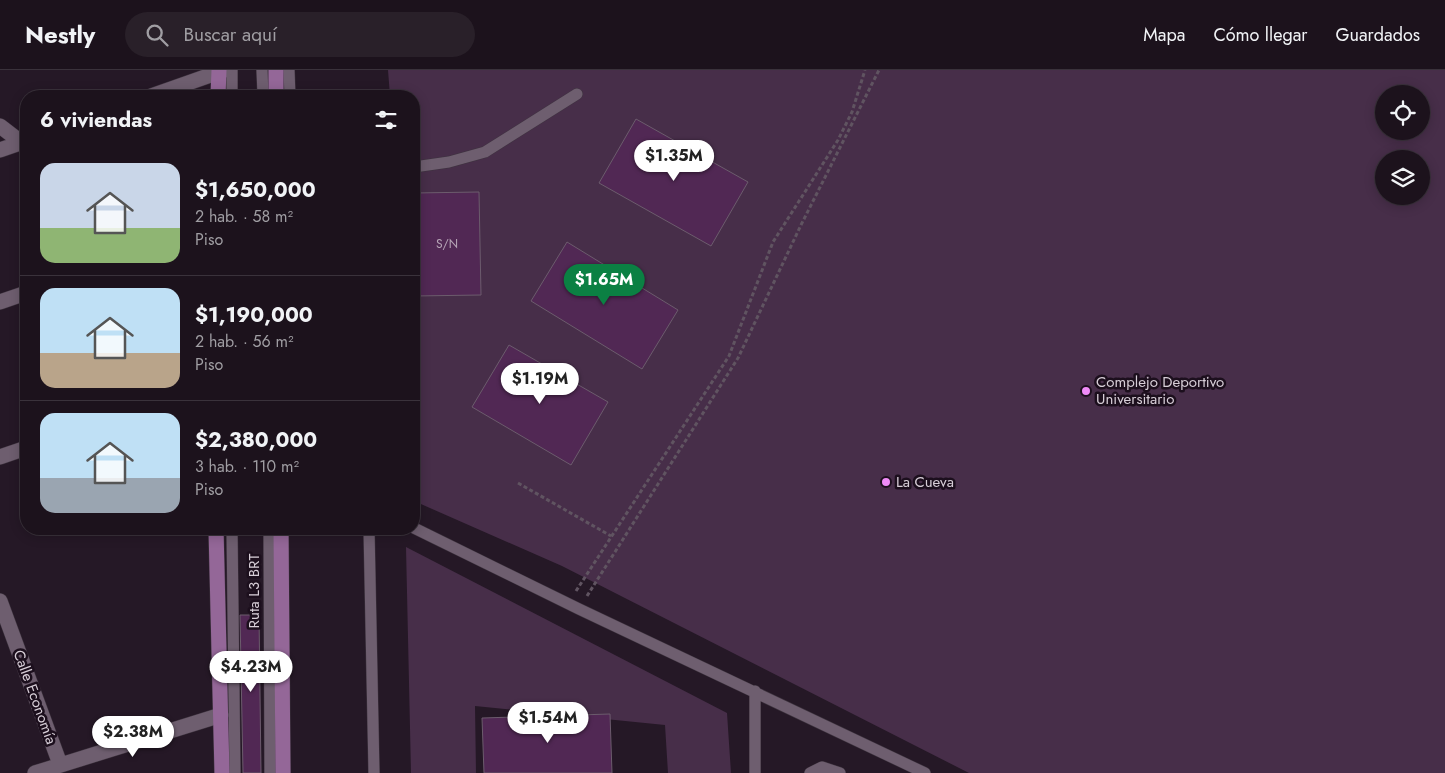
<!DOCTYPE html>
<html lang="es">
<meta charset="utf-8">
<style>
body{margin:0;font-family:Jost,sans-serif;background:#292029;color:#f1f3f6;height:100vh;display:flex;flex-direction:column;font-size:19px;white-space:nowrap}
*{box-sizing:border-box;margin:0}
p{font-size:16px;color:#a09ea3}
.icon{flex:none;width:28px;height:28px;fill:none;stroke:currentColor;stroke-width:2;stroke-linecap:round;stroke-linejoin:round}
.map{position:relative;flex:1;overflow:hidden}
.details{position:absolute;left:20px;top:20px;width:400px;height:445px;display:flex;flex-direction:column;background:#1c121c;border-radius:20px;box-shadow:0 2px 12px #0003,0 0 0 1px #3a323b}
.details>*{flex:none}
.fabs{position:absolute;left:1375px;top:15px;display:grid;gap:10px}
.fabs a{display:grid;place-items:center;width:55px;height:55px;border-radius:50%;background:#1c121c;box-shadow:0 2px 12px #0003,0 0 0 1px #3a323b;font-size:25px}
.price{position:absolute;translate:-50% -42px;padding:0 11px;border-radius:18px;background:#fff;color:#222;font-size:16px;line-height:32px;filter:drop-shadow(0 1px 2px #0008)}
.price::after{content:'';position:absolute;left:50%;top:30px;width:15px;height:11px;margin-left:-8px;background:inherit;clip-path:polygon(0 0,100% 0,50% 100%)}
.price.current{background:#0b8043;color:#fff}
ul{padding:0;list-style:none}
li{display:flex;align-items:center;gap:15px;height:125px;padding:0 20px}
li+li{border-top:1px solid #3a323b}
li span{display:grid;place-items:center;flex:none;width:140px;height:100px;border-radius:15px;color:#555}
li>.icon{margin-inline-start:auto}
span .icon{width:60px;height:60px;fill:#fffc;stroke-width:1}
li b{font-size:21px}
h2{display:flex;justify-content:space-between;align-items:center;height:60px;padding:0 20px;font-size:21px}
header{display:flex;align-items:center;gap:30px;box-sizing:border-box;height:70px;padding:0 25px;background:#1c121c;border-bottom:1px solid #3a323b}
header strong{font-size:24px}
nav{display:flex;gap:28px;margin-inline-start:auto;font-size:18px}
.search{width:350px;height:45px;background:#292029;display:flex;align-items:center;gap:12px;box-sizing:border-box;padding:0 18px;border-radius:28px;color:#a09ea3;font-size:19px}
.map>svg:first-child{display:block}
.green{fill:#472e49;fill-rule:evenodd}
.building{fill:#512854;stroke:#6c5c6d}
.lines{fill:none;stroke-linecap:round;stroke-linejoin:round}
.service-casing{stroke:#3e343f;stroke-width:12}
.minor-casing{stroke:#3e343f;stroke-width:16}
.primary-casing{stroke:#3e343f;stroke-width:16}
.path{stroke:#605461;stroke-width:3;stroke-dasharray:4 2.5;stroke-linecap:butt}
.service{stroke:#6e5e6f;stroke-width:11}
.minor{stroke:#6e5e6f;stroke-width:15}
.primary{stroke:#946798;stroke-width:15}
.poi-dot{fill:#ef8bf7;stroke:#1c0f1d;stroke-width:2}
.labels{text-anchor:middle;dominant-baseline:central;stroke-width:5;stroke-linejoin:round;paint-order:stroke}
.number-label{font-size:12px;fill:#b6a4b6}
.poi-label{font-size:15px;fill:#d7ced7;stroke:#1c0f1d;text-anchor:start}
.street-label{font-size:15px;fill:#d7ced7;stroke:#1c0f1d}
</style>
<header>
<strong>Nestly</strong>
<div class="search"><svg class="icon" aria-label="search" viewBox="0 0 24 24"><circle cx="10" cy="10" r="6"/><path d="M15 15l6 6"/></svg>Buscar aquí</div>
<nav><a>Mapa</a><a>Cómo llegar</a><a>Guardados</a></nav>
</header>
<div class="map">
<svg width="1445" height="703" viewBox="0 0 1445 703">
<rect width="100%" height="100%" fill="#251826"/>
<path class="green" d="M388 0H1445V703H969L562 496 414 431V26H390ZM1384 24H1421V61H1384ZM1384 89H1421V126H1384Z
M406 477 727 643 731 703H668L665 655 475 636 476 703H411Z"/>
<path class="building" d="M636 49 748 112 711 176 599 113Z
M479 122 481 225 414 226V123Z
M567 172 678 240 642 299 531 231Z
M509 275 608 332 571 395 472 337Z
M240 545H259L261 703H243Z
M610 644 612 703H484L482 648Z"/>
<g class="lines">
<defs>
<path id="service" d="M262 0 263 26
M289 0 290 26
M232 26V0
M414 97 449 92 485 82 577 24
M414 458 579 539 925 703
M232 459 235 703
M269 459 270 703
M369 459 374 703
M755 703V621
M810 703 822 697 840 703"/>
<path id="minor" d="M151 26 225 0
M0 56 26 76
M0 80 26 71
M0 232 26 223
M0 387 26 378
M0 531 60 694
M35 703 221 645"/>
<path id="primary" d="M276 0V26
M218 26 219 0
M216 459 222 703
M281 459 283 703"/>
</defs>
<use href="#service" class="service-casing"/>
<use href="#minor" class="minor-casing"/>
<use href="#primary" class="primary-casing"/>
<path class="path" d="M518 413 611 466
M576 521 729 286 773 172 838 70 852 42 865 0
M587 526 738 288 801 155 879 0"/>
<use href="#service" class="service"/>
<use href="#minor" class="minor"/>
<use href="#primary" class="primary"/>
</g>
<g class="poi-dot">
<circle cx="1086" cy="321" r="5"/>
<circle cx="886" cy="412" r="5"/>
</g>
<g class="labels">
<g class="number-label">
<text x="447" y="174">S/N</text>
</g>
<g class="poi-label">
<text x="1096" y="312">Complejo Deportivo<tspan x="1096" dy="17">Universitario</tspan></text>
<text x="896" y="412">La Cueva</text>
</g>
<g class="street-label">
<text transform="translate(254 521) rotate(-90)">Ruta L3 BRT</text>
<text transform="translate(35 627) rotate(70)">Calle Economía</text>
</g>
</g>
</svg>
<div class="fabs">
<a><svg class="icon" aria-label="locate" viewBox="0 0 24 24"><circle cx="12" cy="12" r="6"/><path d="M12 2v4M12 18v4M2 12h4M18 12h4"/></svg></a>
<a><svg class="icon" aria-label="layers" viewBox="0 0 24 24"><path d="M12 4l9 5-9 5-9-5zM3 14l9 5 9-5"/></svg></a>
</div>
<b class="price" style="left:674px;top:112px">$1.35M</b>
<b class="price current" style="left:604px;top:236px">$1.65M</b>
<b class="price" style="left:540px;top:335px">$1.19M</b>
<b class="price" style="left:251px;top:623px">$4.23M</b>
<b class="price" style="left:548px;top:674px">$1.54M</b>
<b class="price" style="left:133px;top:688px">$2.38M</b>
<section class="details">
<h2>6 viviendas<svg class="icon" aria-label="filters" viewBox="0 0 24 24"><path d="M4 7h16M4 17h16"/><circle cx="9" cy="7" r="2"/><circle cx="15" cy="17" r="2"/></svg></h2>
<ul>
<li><span style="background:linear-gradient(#c9d6e8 65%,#8fb573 0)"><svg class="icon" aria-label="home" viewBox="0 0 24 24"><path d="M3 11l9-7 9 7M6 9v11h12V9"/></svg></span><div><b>$1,650,000</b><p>2 hab. · 58 m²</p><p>Piso</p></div></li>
<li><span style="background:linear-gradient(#bfe0f5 65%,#b9a48a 0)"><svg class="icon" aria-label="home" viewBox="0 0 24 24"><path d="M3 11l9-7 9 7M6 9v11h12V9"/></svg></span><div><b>$1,190,000</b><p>2 hab. · 56 m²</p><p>Piso</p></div></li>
<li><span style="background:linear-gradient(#bfe0f5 65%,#9aa5b1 0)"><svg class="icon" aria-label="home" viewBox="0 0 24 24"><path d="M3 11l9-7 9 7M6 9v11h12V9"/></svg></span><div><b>$2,380,000</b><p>3 hab. · 110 m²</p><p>Piso</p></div></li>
</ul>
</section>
</div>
